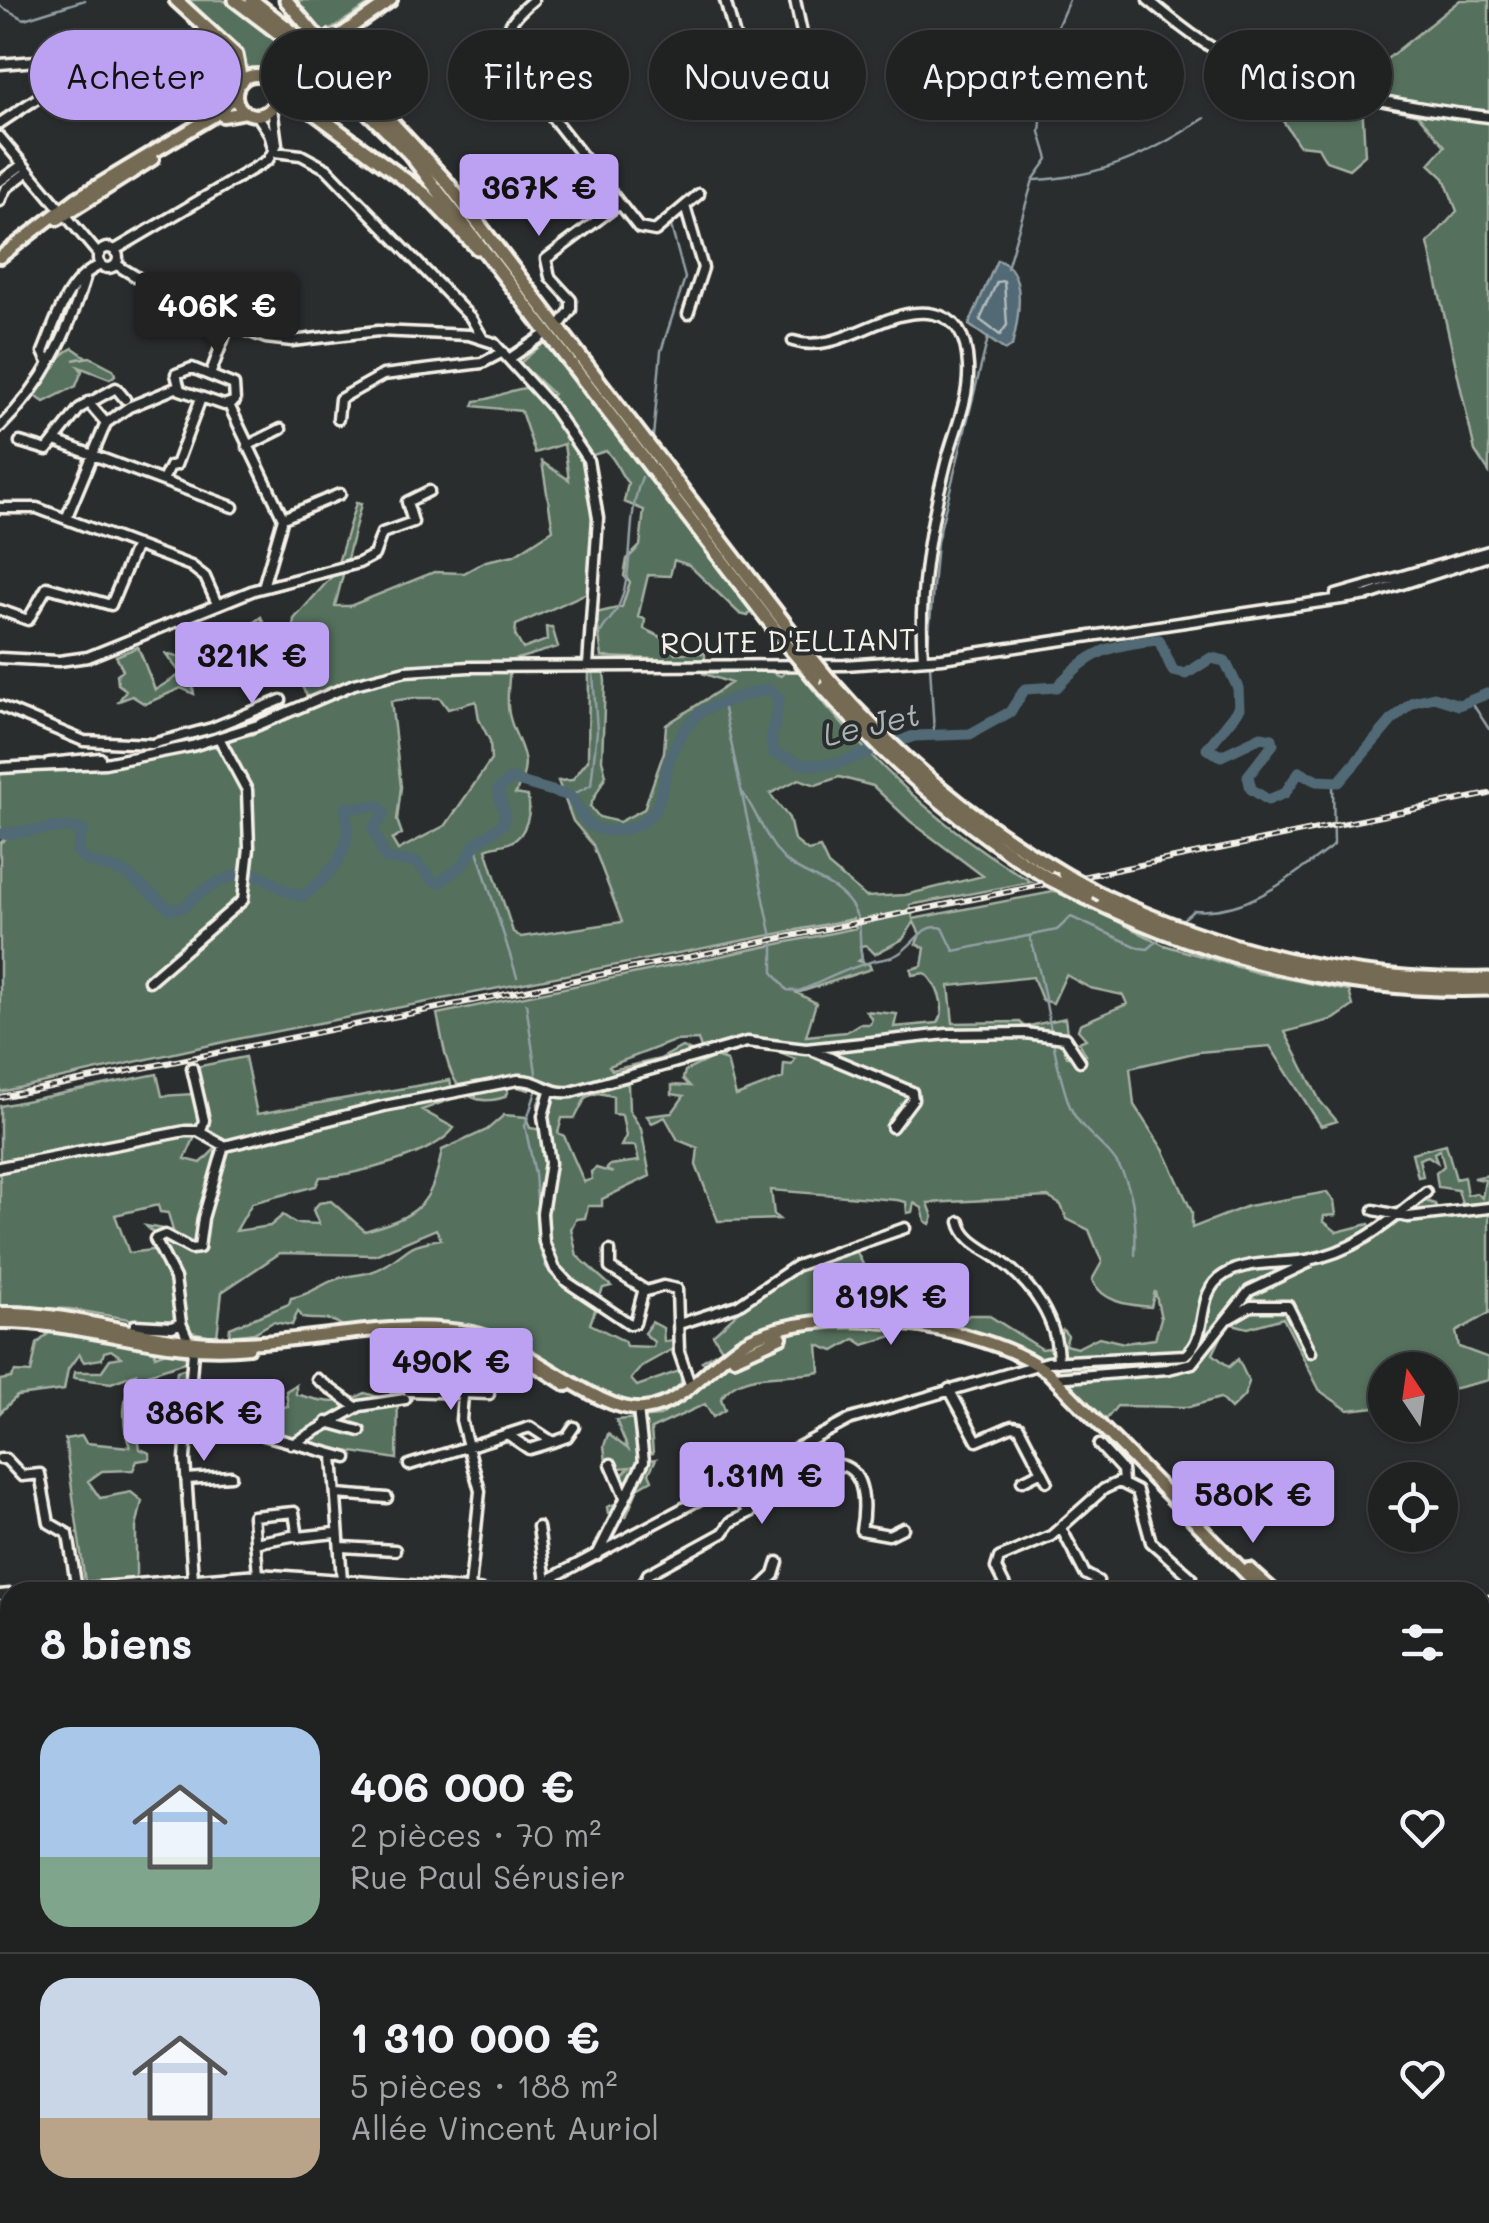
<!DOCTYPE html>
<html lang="fr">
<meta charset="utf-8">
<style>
body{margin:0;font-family:Mali,sans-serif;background:#282a2a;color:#f1f3f6;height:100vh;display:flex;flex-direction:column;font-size:38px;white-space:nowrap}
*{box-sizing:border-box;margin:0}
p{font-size:32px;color:#a2a4a5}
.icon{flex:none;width:55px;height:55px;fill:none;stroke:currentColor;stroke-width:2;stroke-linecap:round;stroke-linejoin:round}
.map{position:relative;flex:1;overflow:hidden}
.drawer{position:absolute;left:0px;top:1582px;width:1490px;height:642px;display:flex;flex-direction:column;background:#202222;border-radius:30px 30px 0 0;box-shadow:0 2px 8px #0004,0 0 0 2px #3d3f40}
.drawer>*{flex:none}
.banner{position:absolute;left:30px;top:30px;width:1430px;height:90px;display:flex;gap:20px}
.needle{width:65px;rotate:347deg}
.fabs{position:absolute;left:1368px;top:1352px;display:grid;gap:20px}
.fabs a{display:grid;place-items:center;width:90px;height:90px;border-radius:50%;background:#202222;box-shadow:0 2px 8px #0004,0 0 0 2px #3d3f40;font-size:50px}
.price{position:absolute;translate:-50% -85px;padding:0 22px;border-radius:10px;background:#bca0f2;color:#111;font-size:32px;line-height:65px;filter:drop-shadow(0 2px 5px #0008)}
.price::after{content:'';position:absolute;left:50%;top:60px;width:30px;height:22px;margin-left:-15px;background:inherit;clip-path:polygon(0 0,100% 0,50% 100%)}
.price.current{background:#222;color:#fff}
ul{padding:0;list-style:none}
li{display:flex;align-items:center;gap:30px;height:250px;padding:0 40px}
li+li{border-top:2px solid #3d3f40}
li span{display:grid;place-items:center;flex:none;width:280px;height:200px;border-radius:30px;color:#555}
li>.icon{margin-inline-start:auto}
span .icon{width:120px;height:120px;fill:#fffc;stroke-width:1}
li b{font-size:42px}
h2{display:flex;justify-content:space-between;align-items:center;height:120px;padding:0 40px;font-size:42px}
.tag{padding:0 35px;border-radius:45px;background:#202222;box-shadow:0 2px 8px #0004,0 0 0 2px #3d3f40;font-size:35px;line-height:90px}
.tag.current{background:#bca0f2;color:#111}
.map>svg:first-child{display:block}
.green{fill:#556f5d;stroke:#a4b0a2;stroke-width:2.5;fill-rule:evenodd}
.water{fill:#516a76;stroke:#92a0a4;stroke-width:2.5}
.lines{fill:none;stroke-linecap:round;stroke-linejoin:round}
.shore{stroke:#b3bbba;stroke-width:2.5}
.stream{stroke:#92a0a4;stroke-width:2.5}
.river{stroke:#516a76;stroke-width:11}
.minor-casing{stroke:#f4f1e8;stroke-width:15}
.major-casing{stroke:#f4f1e8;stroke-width:18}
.highway-casing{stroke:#f4f1e8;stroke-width:19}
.minor{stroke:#2a2d2e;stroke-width:8}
.major{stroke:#746b52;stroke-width:10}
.highway{stroke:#746b52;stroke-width:11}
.rail-casing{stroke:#f4f1e8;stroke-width:6}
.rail{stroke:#2a2d2e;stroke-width:2.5;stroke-dasharray:8;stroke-linecap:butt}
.major-bridge-casing{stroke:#f4f1e8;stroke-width:18;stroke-linecap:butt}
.highway-bridge-casing{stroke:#f4f1e8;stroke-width:19;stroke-linecap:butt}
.major-bridge{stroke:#746b52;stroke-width:10}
.highway-bridge{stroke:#746b52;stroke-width:11}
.labels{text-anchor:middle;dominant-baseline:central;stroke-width:8;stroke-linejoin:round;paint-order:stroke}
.street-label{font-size:30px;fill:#f4f1e8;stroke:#2a2d2e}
.water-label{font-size:32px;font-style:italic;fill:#abb4b5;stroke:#2a2d2e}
</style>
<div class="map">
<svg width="1489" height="2223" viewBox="0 0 1489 2223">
<rect width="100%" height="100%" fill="#2a2d2e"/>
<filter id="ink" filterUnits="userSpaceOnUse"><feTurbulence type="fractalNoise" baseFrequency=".01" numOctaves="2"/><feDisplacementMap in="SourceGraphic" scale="20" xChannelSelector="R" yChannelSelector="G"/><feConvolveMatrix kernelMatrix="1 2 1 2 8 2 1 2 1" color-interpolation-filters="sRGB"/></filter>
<g filter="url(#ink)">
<path class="green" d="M181 0H223L297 55 271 72 247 70 231 45Z
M294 0H375L323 35Z
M1460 0H1489V472L1475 451 1428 243 1457 211 1444 178 1429 164 1445 146 1418 115 1362 101 1365 155 1349 169 1326 161 1318 147 1299 145 1259 85 1271 66C1302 74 1329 74 1361 80Z
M544 343 752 610 748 616 740 614 689 565 674 560 670 576 648 575 638 617 645 619 644 629 671 642 674 653H705V661L602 657 596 613 622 607 630 582 624 576 627 559 640 546 644 510 624 502 628 483C619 474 617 460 606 451L586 457 596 500 589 592 516 625 515 635 523 649 547 640 546 627H552L558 647 510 661C510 678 505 701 510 718 518 748 536 758 515 794L527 796C533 809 526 836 511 842 503 846 494 845 486 849L513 932 521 937 622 922 593 845 573 821 558 781 572 780 588 760 589 671 604 672 605 682 602 760 606 775 590 806 599 817 619 822 644 809 664 752 666 725 731 683 702 673 769 671 781 676 788 669 798 671C862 753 941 830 1032 882L910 905 913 919 1058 891 1164 945 1258 973 1349 991 1353 1006 1334 1019 1285 1032 1320 1101 1337 1121 1321 1126 1270 1046 1198 1052 1130 1068 1134 1105 1164 1151 1192 1212V1228L1248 1206 1327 1192 1334 1201 1336 1215 1324 1216 1323 1221 1337 1232 1369 1224 1371 1228 1391 1227 1422 1200 1435 1204 1439 1213 1489 1210V1313L1456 1332 1459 1347 1489 1358V1380L1440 1392V1370H1385V1406L1348 1410 1320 1391 1283 1318 1248 1328 1228 1323 1213 1354 1229 1367 1238 1359 1249 1382 1244 1396 1231 1409 1220 1398 1189 1407 1117 1406 1105 1421 1057 1374 1054 1364 959 1325 969 1315H988L1042 1349 1049 1348 1063 1330 1068 1336 1065 1345 1077 1348 1099 1337 1124 1343 1155 1339 1161 1318 1155 1291 1151 1307C1126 1305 1103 1302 1092 1280L1102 1262 1089 1230 1067 1219 1061 1205 1048 1197 928 1203 933 1217 930 1224 925 1221 922 1208 914 1203 912 1212 907 1213 906 1202 897 1200 771 1190 774 1215 779 1219 718 1221 696 1165 698 1148 678 1140 665 1117 652 1123 647 1116 672 1113 684 1096 672 1094V1085L690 1086 683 1079 685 1071 714 1057 727 1061 736 1096 783 1078 784 1064 792 1065 795 1059 777 1052 778 1044 734 1045 723 1057 702 1051 698 1040 674 1041 609 1066 612 1070 660 1059 682 1047 693 1052 621 1081 628 1085 629 1110 641 1129 650 1176 602 1199V1206H588L585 1218 576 1219 571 1229 577 1256 611 1286 603 1288 590 1324 624 1341 626 1346 653 1347 654 1342 644 1333 652 1322 663 1328 664 1342 674 1341 678 1346 642 1366 631 1379 637 1386 682 1370 680 1390C609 1435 564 1358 501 1336 452 1320 396 1331 347 1327 342 1327 338 1322 333 1321 326 1318 313 1320 303 1318L298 1311 292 1325 273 1322 254 1333 229 1336 230 1328 289 1304 291 1298C312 1295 321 1283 340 1278 357 1274 371 1275 386 1265 414 1248 402 1246 441 1239L436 1229 375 1255 280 1253 222 1292 217 1337 191 1332 181 1315 176 1324 164 1325 70 1309 0 1307V1106L157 1074 162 1096 193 1094 200 1125 185 1159 201 1163 222 1142 206 1133 207 1119 196 1067 245 1057 257 1114 450 1080 454 1098 422 1110 454 1128C435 1155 354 1176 320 1177L316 1186 252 1203 236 1231 270 1226 283 1215 295 1223 319 1224 313 1210 319 1203 331 1201 365 1231C418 1215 431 1208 442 1150L487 1130 504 1115 526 1117 530 1128 542 1130 538 1104 542 1094 551 1095 555 1087 535 1077 529 1090 510 1085 505 1097C449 1115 446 1054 437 1014L856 928 853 919 242 1038 0 1092V843L5 839 0 826V774L117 767 213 746 221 750 228 740 254 734 312 706 293 669 277 670 266 647 252 650 253 666 232 675 226 661 208 669 211 678 191 675 194 694 181 688 145 704 132 696 119 701 126 690 118 684 117 674 123 670 116 656 138 647 155 690 181 674 166 654 187 658 190 647 205 643 215 651 261 617 268 631 292 634 294 619 335 573 356 503 361 504 335 606H350L434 572 464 573 486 561 514 555 553 530 542 462 569 480 564 444 535 453 521 411 473 406 475 401C499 399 509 388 529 388L541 401 553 394 520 363ZM413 698H440L448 709 476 701 479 719 490 741 491 760 446 825 398 850 392 840 402 834 397 820 401 787 391 701ZM839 777 873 786 910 821 983 876 905 895 866 897 828 865 820 848 808 851 794 840 789 818 770 794 799 779 816 785ZM914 922 920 934 916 944 925 948 922 966 911 969 912 975 925 973C937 984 948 1008 938 1023L894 1027 897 1014 866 1011 872 1019 870 1024H859L846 1032 806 1036 816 1003 797 993 871 969 869 964 858 961 862 959 860 946 866 945 875 954 903 939ZM1066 975 1090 988 1123 995 1127 1004 1080 1024 1078 1030 1086 1039 1079 1042 1086 1055 1067 1057 1061 1039 1067 1033 1065 1018 1025 1027 1020 1022 953 1023 949 986 1033 977 1042 1000 1053 1003ZM598 1093 613 1096V1114L622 1115 626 1136 621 1146H635L639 1161 610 1165 606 1170 613 1173 596 1168 591 1172 592 1179 584 1182 564 1136 558 1133 562 1118H575L586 1097ZM158 1205 160 1212 168 1213 173 1231 146 1226 160 1240 151 1242 152 1250 129 1253 115 1215Z
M73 348 86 357 73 360 90 357 113 369 115 375 110 379 79 367 82 371 76 386 44 402 34 395C44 376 59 354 73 348Z
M1446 1144 1456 1179 1464 1177 1467 1195 1476 1193 1482 1198 1485 1180 1473 1178 1489 1175V1207H1463L1458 1190 1438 1187 1436 1173 1444 1166 1440 1150 1434 1153 1437 1162 1428 1156 1419 1159 1423 1176 1418 1177 1412 1153Z
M855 1248 881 1301 897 1305 892 1336 864 1345 855 1339 834 1351 818 1345 820 1372C789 1379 739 1368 721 1399L725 1410 713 1417 705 1404 651 1429 653 1453 642 1454 641 1462 656 1459 649 1473 652 1480 638 1488 626 1517 608 1514 607 1507 625 1500 619 1497 623 1484 620 1477 630 1467 607 1469 604 1446 608 1434 628 1449 616 1420 660 1416 718 1373 702 1361 722 1349 713 1335 745 1306 795 1270Z
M54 1328 155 1347V1356L169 1351 188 1357 185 1362 148 1374 136 1394 174 1395 177 1371 190 1367 185 1421 136 1425 140 1449 150 1453V1459L137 1461 133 1470 102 1471 88 1481 100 1498 131 1492 142 1501 136 1528V1578L85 1582 65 1439 82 1436 86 1443 130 1447C121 1425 122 1395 135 1374L111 1383 74 1378 75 1372H101L110 1359 121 1357 111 1350 104 1352 102 1359 84 1362 79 1354 68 1369 64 1390 17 1396 0 1413V1380L11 1378 15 1372 31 1373 37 1344Z
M296 1385V1394C322 1402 340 1407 365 1393L386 1399 398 1385 397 1459 276 1440 273 1409 288 1406 286 1391Z
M1480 2100H1489V2218L1472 2223H1273L1271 2215H1480Z
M814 2215H1028L1036 2223H807Z"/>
<path class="water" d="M997 260C1029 269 1018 322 1012 346L1005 350 969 325Z"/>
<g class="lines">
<path class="shore" d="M1004 281 1007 325 1000 335 980 320 997 282Z"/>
<path class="stream" d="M0 6 24 19 85 0
M1035 180C1102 177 1150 154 1205 118
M1007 268 1033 180 1048 159 1040 132 1048 48 1069 0
M653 437 661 351 685 278 671 226
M601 632C606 622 615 616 619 605 636 564 625 519 642 477
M928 645 937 542 988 338
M930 665 934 733
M1470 700 1489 729
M723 704 773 942V972L787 990 799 991C822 982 843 970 867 963 878 959 888 960 898 954 915 944 923 922 943 928L954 951 1057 930 1071 917 1140 948 1148 949 1162 937
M743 793C757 813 768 844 785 860 804 878 839 881 854 910 864 928 857 944 863 963
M570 796 591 785 597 731 593 673
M475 844 517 977
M1181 921 1194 910C1249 915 1292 876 1334 845L1333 783
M1030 937C1048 991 1050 1050 1069 1104 1076 1124 1094 1137 1108 1152 1134 1180 1137 1218 1135 1255
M526 1003 537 1080
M537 1088 525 1126 535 1174 541 1251 546 1267 560 1280
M574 1291 588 1303
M1480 2142 1489 2140
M873 2215V2223
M1017 2215 1021 2223
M1305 2223 1306 2215"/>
<path class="river" d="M0 834 64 827 83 830 77 851 86 860 126 873 171 910 184 907C197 892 240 865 261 876 277 883 284 894 303 896 333 874 356 846 345 808L379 806 384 814 373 829 386 859 417 862 432 880 441 882 464 864 475 844 503 824 505 815 498 790 510 779 570 796C577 804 584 822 592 826 603 832 619 831 630 828 669 815 658 782 672 752 678 739 687 724 698 714 706 707 756 691 769 689L779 698 771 740 774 753 804 765 836 764 914 736 970 734 1010 712 1025 689 1057 687C1090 651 1111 644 1159 640L1173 671 1186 674 1211 658 1225 661 1238 688 1239 709 1207 749 1221 756 1261 737 1272 739 1273 744 1248 776 1251 789 1268 800 1285 793 1299 772 1317 781 1339 782 1392 720 1413 702 1434 697 1459 705 1489 693"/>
<defs>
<path id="minor" d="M533 0C512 17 500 32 508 61L639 228 655 231 699 194
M725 0 741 59 749 64 797 49 802 33 795 0
M1148 0C1176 23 1205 47 1238 61 1300 88 1421 110 1489 117
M0 64 36 61 49 83 45 93 0 123
M257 115 269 133 274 152
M0 137 99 255
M274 152 301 155 327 169 471 318 482 337
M0 181 22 165
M0 201 5 189 27 172
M685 206 703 268 688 314
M98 258a10 10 0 1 1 20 0a10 10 0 1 1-20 0Z
M115 250 268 160 277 144 272 108
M117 265 189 309 266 338 292 341 378 331 469 335 494 343 552 407 588 460 598 518 588 666
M562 322 571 310V300L550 277 546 259 619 204
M793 341C840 356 887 304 934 314 960 319 967 342 968 366 970 400 954 431 946 463 930 524 918 596 923 659
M509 359 541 337
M48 362 43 352C56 321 66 279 101 265
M192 368 234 385 235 401 224 405 180 390 176 374Z
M210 375 229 324
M88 402 106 423
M229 405 283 518 263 587
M338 419 340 399 383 375 482 363 503 352
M0 427C45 382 67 337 86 275
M55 441 233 507
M20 442 47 450 80 408 116 388 125 399
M247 446 281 429
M163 480 170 466 176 465 201 398
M0 508H37L191 566 205 577 217 604
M283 518 340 494
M66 519 106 423 129 407 178 387
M1336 595 1489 551
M0 610 28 620 47 587 111 605 136 545
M0 658 59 661 88 657 254 590 359 563 374 555 382 533 413 522 407 502 429 491
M0 706 84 741 152 744 212 728 281 700
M49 763 100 758
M32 766 105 763 192 746 258 725 354 684 406 671 469 667 845 665 942 658 1368 595 1489 556
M0 768 35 766
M149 981 243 900 249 848 247 790 219 738
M814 1051 912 1092 913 1099 892 1127
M192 1068 204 1120 201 1132
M550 1091 543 1116 550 1163 542 1213 544 1242 555 1269 567 1282 630 1324 635 1323 643 1292 663 1286 677 1289 679 1352 691 1387
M0 1167 185 1131H198L225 1146 384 1106 518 1080C539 1079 549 1095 571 1092L747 1042 806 1049 947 1034 1025 1033 1065 1038 1080 1061
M1374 1210 1408 1217 1489 1208
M960 1222C964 1241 985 1249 1000 1260 1033 1285 1058 1320 1058 1362
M610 1251V1268L645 1290
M1230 1318 1251 1306H1288L1311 1352
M181 1323 193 1351 185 1459 193 1579
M679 1324 738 1305 796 1266 905 1228
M130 1335 135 1325 172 1327 181 1323 175 1278 155 1239 165 1235 191 1249 199 1248 203 1218 224 1146
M1054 1378 1168 1369 1192 1363 1249 1291 1308 1263
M317 1379 356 1407
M949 1389 977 1441 1012 1426 1019 1427 1047 1481
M409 1391 489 1394
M463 1395 461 1420 480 1491 470 1587
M327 1422 360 1431
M507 1434 529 1449 553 1442
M264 1435 347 1458
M292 1444 360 1406 405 1399
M1099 1445 1122 1470 1123 1482
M333 1456 342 1580
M0 1459H6L22 1476 40 1474 49 1523 68 1534 77 1590
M611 1464 625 1497
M409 1465 530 1427 553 1442 567 1437 574 1427
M186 1479 231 1476
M1022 1481 1042 1471
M730 1483 748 1513
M337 1494 387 1498
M538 1527 546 1581
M1061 1528 1085 1574 1098 1581
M255 1543 297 1535
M342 1547 395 1550
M597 1555 644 1461 638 1410
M258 1574 253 1516 294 1512 298 1537 335 1533
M474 1589 487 1592
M40 1592 258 1574 465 1589
M536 1592 546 1581 851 1419 1048 1362 1185 1355C1211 1336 1193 1294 1224 1275 1246 1260 1282 1264 1307 1260 1356 1252 1390 1221 1426 1192
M639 1592 648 1574 723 1533 731 1522 841 1465C867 1472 865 1509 861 1530L889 1535 903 1528
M756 1592 774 1575 778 1562
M1008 1592 996 1568 999 1558 1051 1536 1104 1489 1119 1482 1137 1491 1151 1542 1191 1577 1185 1583
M0 1595 10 1594
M1480 1604 1489 1601
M0 1639 10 1724
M3 1797 10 1778
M0 1812 10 1813
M1480 1936 1489 1926
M1480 1971 1489 1978
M0 2010 10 2007
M0 2152 10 2160
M71 2215 78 2223
M179 2215 183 2223
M263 2215 267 2223
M336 2215 345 2223
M629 2215 639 2223
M1268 2215 1270 2223
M279 2223 295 2215"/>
<path id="major" d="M336 38 391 0
M236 95a20 20 0 1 1 40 0a20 20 0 1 1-40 0Z
M276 91 294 71
M223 116 246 112
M58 219 153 159
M0 257 77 198 215 115 236 96
M0 1313C72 1311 138 1339 209 1343 296 1347 386 1317 473 1333 527 1343 598 1414 644 1409 684 1405 710 1363 743 1343 817 1300 981 1323 1048 1372L1264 1592
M0 1322C85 1321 165 1357 249 1347
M435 1336 473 1340
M734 1358 781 1337
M535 1365 567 1385
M1249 1569 1275 1592
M1480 1756 1489 1758"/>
<path id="highway" d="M176 0 236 55 241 81
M235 0 318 63 409 153 787 645
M252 0 349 76 446 181 806 651
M286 0 328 50
M275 103 290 99 305 106 426 195 477 248
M815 678C884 758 958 823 1048 878
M828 678C897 758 973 821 1064 874
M1102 895C1224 952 1354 983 1489 979
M1087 898C1212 959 1349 994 1489 989"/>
</defs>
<use href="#minor" class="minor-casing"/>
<use href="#major" class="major-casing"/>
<use href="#highway" class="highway-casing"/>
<use href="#minor" class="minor"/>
<use href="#major" class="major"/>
<use href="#highway" class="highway"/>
<defs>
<path id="rail" d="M0 1097 1489 794"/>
</defs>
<use href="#rail" class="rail-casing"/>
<use href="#rail" class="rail"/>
<defs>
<path id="major-bridge" d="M289 66 334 35"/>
<path id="highway-bridge" d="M787 645 815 678
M806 651 828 678
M1064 874 1102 895
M1048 878 1087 898"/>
</defs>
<use href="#major-bridge" class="major-bridge-casing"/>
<use href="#highway-bridge" class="highway-bridge-casing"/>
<use href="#major-bridge" class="major-bridge"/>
<use href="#highway-bridge" class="highway-bridge"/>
</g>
</g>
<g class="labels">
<g class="street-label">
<text transform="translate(788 640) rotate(-1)">ROUTE D'ELLIANT</text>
</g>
<g class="water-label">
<text transform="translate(871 723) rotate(-13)">Le Jet</text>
</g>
</g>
</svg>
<div class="fabs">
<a><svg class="needle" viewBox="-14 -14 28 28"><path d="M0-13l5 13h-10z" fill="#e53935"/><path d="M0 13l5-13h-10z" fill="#a2a4a5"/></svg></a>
<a><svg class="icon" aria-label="locate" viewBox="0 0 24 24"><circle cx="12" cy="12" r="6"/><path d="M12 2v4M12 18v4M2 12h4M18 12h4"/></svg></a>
</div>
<b class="price" style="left:539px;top:239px">367K €</b>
<b class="price current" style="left:217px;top:357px">406K €</b>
<b class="price" style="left:252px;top:707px">321K €</b>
<b class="price" style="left:891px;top:1348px">819K €</b>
<b class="price" style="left:451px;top:1413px">490K €</b>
<b class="price" style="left:204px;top:1464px">386K €</b>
<b class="price" style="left:762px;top:1527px">1.31M €</b>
<b class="price" style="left:1253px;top:1546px">580K €</b>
<div class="banner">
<a class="tag current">Acheter</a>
<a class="tag">Louer</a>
<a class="tag">Filtres</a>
<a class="tag">Nouveau</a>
<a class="tag">Appartement</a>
<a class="tag">Maison</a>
</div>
<section class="drawer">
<h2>8 biens<svg class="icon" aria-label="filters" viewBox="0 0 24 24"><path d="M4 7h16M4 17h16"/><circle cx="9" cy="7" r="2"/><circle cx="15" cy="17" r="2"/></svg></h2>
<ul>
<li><span style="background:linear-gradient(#a9c7e8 65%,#7fa58c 0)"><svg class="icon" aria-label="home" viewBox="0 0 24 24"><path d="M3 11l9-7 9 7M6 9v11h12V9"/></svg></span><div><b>406 000 €</b><p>2 pièces · 70 m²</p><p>Rue Paul Sérusier</p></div><svg class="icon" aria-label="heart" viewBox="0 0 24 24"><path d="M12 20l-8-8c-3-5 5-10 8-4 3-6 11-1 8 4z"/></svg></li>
<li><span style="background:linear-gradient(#c9d6e8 70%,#b9a48a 0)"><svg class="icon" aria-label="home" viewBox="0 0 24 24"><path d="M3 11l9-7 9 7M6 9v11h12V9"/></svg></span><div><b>1 310 000 €</b><p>5 pièces · 188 m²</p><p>Allée Vincent Auriol</p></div><svg class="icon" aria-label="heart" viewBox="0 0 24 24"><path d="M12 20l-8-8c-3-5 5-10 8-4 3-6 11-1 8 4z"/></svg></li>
</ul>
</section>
</div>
